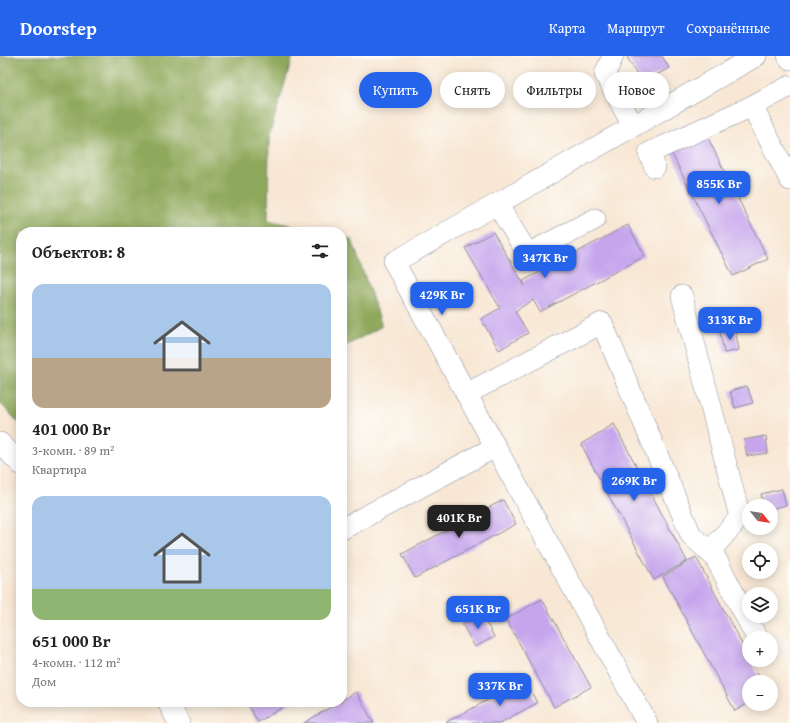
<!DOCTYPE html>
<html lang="ru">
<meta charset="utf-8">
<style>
body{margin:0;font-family:"Gentium Book Plus",serif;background:#f2f2f2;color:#222;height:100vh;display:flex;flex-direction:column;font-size:15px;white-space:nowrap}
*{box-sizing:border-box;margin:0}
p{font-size:13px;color:#767676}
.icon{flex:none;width:22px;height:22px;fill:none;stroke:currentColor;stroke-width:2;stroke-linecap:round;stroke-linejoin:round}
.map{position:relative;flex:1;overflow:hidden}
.sheet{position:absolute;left:16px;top:171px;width:331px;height:480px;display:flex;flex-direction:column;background:#fff;border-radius:16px;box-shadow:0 2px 10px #0003}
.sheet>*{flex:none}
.banner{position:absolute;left:359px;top:16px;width:371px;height:36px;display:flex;gap:8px}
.needle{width:26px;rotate:120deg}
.fabs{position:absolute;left:742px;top:443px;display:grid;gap:8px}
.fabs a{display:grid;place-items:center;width:36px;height:36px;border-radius:50%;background:#fff;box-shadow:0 2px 10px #0003;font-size:20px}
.price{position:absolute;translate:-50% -34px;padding:0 9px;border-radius:8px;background:#2563eb;color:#fff;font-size:13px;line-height:26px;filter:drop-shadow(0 1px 2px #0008)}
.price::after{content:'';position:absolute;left:50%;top:24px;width:12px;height:9px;margin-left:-6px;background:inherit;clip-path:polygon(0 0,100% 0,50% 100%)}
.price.current{background:#222;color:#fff}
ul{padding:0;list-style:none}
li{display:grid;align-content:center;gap:8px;height:212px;padding:0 16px}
li span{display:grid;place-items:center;height:124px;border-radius:12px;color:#555}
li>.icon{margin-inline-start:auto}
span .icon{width:72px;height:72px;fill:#fffc;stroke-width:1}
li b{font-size:17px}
h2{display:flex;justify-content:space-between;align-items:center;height:48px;padding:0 16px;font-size:17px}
.chip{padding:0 14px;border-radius:18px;background:#fff;box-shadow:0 2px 10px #0003;font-size:14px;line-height:36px}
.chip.current{background:#2563eb;color:#fff}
header{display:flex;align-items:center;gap:24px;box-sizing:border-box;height:56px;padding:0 20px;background:#2563eb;color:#fff}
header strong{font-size:19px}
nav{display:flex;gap:22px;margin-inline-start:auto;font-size:14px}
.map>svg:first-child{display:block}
.forest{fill:#8fa95b;stroke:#556c5c}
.building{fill:#c6a5ed}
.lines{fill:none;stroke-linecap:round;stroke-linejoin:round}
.minor-casing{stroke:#8a8b99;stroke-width:22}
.minor{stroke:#fff;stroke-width:21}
</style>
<header>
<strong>Doorstep</strong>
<nav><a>Карта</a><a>Маршрут</a><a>Сохранённые</a></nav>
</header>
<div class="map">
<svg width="790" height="667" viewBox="0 0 790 667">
<rect width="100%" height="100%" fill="#fdfcf7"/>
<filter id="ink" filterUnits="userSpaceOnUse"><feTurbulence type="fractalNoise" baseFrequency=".025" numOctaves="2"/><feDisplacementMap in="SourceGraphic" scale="8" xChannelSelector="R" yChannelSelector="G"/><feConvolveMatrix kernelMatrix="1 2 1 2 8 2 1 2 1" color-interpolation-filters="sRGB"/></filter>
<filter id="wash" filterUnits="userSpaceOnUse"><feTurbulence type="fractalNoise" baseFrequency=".012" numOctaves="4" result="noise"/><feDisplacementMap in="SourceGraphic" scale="16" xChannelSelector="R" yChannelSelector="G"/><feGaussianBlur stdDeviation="0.9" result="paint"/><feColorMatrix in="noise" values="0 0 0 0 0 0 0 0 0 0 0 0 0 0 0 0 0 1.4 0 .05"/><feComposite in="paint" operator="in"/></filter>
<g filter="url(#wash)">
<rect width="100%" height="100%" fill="#f8e7d4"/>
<path class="forest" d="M0 0H293L269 80 268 164 319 176H21V369L0 347Z
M342 181 352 184 382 270 342 292Z"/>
<g id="blocks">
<path class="building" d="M630 0H662L669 12 642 27 627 1Z
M706 78 768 203 733 220 671 96Z
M628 169 645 200 540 256 533 244 515 255 528 277 499 294 481 263 500 252 465 192 493 176 525 230 523 225Z
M735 273 739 294 724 297 720 276Z
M747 330 753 347 735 352 730 335Z
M614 368 687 505 654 524 581 388Z
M766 380 768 397 747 400 744 384Z
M782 433 786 449 771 453V450H764L761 438Z
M503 444 516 468 415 522 402 498Z
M696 501 749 602V604H750L762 626H749V647L735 655 663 521Z
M542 543 591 631 554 651 506 563Z
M481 557 494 581 475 591 462 568Z
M525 624 537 647 500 667H445Z
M356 636 374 667H304L339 646H342V644Z
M246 646H292L258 666Z"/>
</g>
</g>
<g filter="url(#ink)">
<use href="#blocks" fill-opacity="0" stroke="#8a8b99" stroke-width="1"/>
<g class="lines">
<defs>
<path id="minor" d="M613 0 605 18 633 70
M788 0 790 3
M790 30 752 50 790 124
M655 111 649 97 752 50
M497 148 528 198 595 163
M682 240 740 461 709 496
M466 338 602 267 691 479 715 501 757 582
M0 387 21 408
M342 473 495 391
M168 646 179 667
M647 667 394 206 497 148 756 0"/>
</defs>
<use href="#minor" class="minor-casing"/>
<use href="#minor" class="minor"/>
</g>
</g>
</svg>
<div class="fabs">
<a><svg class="needle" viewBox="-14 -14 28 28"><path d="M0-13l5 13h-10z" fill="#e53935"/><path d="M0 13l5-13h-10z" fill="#767676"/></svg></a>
<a><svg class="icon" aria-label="locate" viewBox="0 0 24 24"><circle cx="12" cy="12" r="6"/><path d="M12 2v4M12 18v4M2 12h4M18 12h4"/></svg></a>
<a><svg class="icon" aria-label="layers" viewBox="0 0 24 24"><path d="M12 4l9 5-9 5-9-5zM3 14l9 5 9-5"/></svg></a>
<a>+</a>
<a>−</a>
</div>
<b class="price" style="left:719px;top:149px">855K Br</b>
<b class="price" style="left:545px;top:223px">347K Br</b>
<b class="price" style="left:442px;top:260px">429K Br</b>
<b class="price" style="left:730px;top:285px">313K Br</b>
<b class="price" style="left:634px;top:446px">269K Br</b>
<b class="price current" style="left:459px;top:483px">401K Br</b>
<b class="price" style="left:478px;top:574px">651K Br</b>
<b class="price" style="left:500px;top:651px">337K Br</b>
<div class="banner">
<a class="chip current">Купить</a>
<a class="chip">Снять</a>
<a class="chip">Фильтры</a>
<a class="chip">Новое</a>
</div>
<section class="sheet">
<h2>Объектов: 8<svg class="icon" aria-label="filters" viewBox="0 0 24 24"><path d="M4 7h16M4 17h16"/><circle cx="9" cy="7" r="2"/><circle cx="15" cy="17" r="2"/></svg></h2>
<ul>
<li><span style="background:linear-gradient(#a9c7e8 60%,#b9a48a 0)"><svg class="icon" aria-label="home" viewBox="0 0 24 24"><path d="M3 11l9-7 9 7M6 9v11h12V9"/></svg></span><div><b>401 000 Br</b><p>3-комн. · 89 m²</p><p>Квартира</p></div></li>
<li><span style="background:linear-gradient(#a9c7e8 75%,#8fb573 0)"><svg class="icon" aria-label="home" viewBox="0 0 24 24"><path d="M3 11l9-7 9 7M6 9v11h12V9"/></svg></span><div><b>651 000 Br</b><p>4-комн. · 112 m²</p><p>Дом</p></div></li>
</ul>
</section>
</div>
